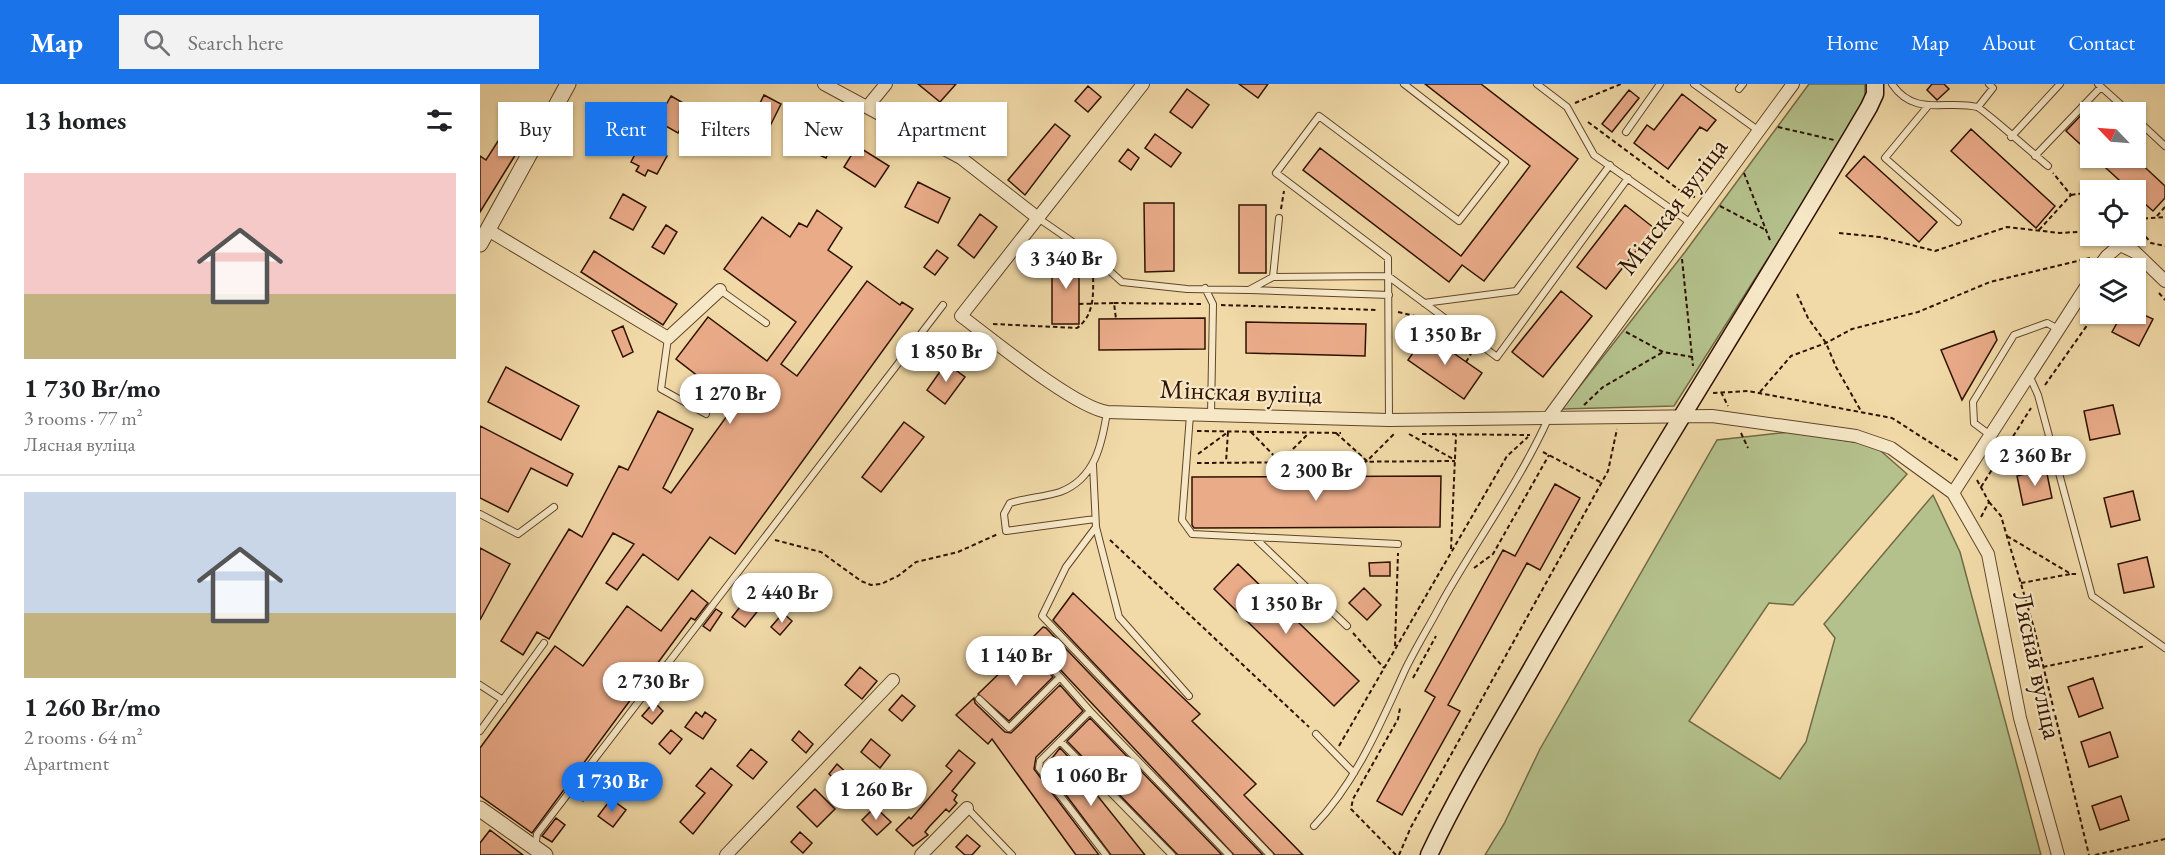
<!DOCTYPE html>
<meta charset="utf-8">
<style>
body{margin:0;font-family:"EB Garamond",serif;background:#f2f2f2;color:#202124;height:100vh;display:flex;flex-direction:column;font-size:22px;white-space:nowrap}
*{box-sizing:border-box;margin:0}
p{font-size:20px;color:#757577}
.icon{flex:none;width:33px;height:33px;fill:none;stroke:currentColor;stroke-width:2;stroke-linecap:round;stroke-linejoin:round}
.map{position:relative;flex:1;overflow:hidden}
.drawer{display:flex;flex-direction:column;background:#fff;width:480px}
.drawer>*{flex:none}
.guide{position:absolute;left:18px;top:18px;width:570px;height:54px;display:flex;gap:12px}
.needle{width:39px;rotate:295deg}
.buttons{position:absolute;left:1600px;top:18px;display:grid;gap:12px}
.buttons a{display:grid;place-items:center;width:66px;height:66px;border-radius:0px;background:#fff;box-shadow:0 2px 4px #0004;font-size:30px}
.price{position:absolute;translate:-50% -51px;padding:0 14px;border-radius:21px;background:#fff;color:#222;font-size:20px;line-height:39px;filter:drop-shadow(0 2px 3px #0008)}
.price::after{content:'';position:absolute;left:50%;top:36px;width:18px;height:14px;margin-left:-9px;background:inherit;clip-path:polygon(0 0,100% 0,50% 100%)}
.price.current{background:#1a73e8;color:#fff}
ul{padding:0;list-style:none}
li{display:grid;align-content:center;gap:12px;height:318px;padding:0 24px}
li+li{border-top:2px solid #e0e0e0}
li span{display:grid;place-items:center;height:186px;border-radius:0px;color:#555}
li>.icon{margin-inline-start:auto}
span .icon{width:108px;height:108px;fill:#fffc;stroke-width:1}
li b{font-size:26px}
h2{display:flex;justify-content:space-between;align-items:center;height:72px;padding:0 24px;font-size:26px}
.pill{padding:0 21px;border-radius:0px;background:#fff;box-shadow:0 2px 4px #0004;font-size:21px;line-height:54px}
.pill.current{background:#1a73e8;color:#fff}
header{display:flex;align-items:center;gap:36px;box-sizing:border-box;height:84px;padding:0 30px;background:#1a73e8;color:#fff}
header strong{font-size:28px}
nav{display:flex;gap:33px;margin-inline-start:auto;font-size:21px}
.search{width:420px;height:54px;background:#f2f2f2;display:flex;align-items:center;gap:15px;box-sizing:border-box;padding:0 21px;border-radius:0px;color:#757577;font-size:22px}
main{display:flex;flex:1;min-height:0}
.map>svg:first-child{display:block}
.green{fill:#b4c18c;stroke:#726a46;stroke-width:1.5}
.building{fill:#eaab89;stroke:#2f1200;stroke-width:1.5}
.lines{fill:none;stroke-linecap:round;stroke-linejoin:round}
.service-casing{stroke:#60442a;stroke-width:8}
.minor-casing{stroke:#60442a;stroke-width:14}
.tertiary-casing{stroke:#60442a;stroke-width:17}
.secondary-casing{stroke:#2f1200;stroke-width:19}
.path{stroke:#2f1200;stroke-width:2;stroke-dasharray:4.5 3;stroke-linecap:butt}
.service{stroke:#f6e7c6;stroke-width:6}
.minor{stroke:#f6e7c6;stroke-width:12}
.tertiary{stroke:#f6e7c6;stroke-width:15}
.secondary{stroke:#f6e7c6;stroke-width:16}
.labels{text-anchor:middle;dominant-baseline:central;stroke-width:4.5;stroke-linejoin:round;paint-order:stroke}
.street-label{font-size:27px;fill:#2f1200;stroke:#f6e7c6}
</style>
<header>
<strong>Map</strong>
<div class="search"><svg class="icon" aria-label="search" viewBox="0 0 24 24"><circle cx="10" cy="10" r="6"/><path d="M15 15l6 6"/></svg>Search here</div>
<nav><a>Home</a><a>Map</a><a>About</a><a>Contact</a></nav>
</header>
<main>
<section class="drawer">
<h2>13 homes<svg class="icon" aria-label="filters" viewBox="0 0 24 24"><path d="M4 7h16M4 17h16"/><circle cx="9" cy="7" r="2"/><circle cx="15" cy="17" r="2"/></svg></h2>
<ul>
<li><span style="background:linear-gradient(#f6c9c9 65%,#c2b280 0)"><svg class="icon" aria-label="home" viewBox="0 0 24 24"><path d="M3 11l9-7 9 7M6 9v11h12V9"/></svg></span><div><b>1 730 Br/mo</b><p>3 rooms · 77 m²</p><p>Лясная вуліца</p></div></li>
<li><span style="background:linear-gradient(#c9d6e8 65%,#c2b280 0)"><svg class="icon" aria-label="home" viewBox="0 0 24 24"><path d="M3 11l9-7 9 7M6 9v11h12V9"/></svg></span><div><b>1 260 Br/mo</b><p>2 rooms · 64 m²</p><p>Apartment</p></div></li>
</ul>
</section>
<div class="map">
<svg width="1685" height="771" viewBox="0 0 1685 771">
<rect width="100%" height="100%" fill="#f1daa8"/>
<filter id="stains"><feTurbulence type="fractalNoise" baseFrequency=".00333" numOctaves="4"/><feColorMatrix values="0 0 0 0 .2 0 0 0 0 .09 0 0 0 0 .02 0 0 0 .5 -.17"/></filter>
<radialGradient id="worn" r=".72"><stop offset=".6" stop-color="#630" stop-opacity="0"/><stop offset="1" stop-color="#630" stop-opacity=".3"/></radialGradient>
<path class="green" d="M1329 0H1385V14L1381 28 1194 322 1082 325 1205 168Z
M1310 348 1394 361 1427 390 1313 521 1289 519 1209 637 1300 695 1326 658 1355 554 1344 540 1453 411 1480 468 1561 771H1005L1024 740 1060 665 1237 356Z"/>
<path class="building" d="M438 0H476L460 18Z
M759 0H788L778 14Z
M945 0H1001L1098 75 1004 197 982 181 969 198 823 86 840 64 981 172 1050 82Z
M1452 0H1464L1469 5 1457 16 1447 6Z
M608 2 621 13 608 28 595 17Z
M707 5 729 21 712 44 690 28Z
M1149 6 1159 14 1132 48 1122 40Z
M1202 10 1236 36 1227 47 1220 43 1188 85 1154 59 1167 41 1174 46Z
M284 11 301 20 290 42 273 33Z
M191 12 212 24 198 49 177 37Z
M1605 27 1611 33V70L1586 47Z
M575 40 590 52 545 111 528 96Z
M336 43 356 53 346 74 326 65Z
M1491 45 1575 122 1556 144 1471 67Z
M675 50 701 69 691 83 665 64Z
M20 54 39 65 0 128V72L6 76Z
M161 59 187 72 177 90 168 86 165 92 156 87 159 82 151 78Z
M377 62 409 82 395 103 364 83Z
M648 65 659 74 651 86 639 77Z
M1384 72 1457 138 1439 158 1366 92Z
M1615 74H1655L1685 102V114L1673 127 1656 112V106H1650Z
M438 98 470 114 458 139 425 123Z
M143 110 166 123 153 146 130 134Z
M664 119H694V187L665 188Z
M759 121H786V189H759Z
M1145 121 1174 144 1126 205 1097 183Z
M337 126 362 144 348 166 372 183 301 280 317 292 387 197 420 221 422 218 433 225 255 470 230 453 198 496 163 470 137 506 126 499 154 460 133 449 69 555 57 548 43 571 21 557 89 445 102 453 139 382 148 386 178 327 213 345 183 404 191 409 255 321 196 275 228 233 287 277 316 238 244 185 282 133 310 153 319 139 327 143Z
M500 130 517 143 494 174 478 161Z
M186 141 197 148 184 170 172 163Z
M457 166 468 174 455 191 444 183Z
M114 167 197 220 183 241 101 188Z
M572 173H599V240H572Z
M1081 207 1112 232 1063 293 1032 268Z
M1642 230H1662L1673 235 1659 262 1632 248Z
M725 234V265L619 266V235Z
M766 238 886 240 885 272 766 269Z
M143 242 153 268 143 273 132 247Z
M1514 247 1517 256 1482 316 1461 266Z
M946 250 1002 289 984 315 928 276Z
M466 279 485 293 465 320 447 306Z
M26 283 99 322 81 356 8 318Z
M1633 321 1640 350 1610 356 1604 327Z
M424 338 444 353 401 408 382 393Z
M0 342 93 390 87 402 51 384 28 428 0 414Z
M1566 385 1572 414 1543 421 1537 392Z
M961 392 960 443 714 444 712 441V393Z
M1075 400 1100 414 1060 486 1047 479 968 621 980 627 922 731 897 717 955 613 945 607 1023 466 1035 472Z
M1653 407 1660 436 1631 443 1624 414Z
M0 464 30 480 0 536Z
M1667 473 1674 503 1644 509 1638 480Z
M910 478V492H890L889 479Z
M758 480 879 597 854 622 734 505Z
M884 504 901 521 887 536 869 519Z
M212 506 228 519 215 536 211 534 52 749 0 712V664L75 562 103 582 147 522 181 547Z
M271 509 284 519 265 543 252 533Z
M593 509 720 630 712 637 776 700 764 711 823 771H795L573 536Z
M236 525 242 529 230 547 223 542Z
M303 529 312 537 300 551 291 543Z
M563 543 566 544 783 771H754L560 564 552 554Z
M553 571 573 593 529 637 498 610 530 579 537 587Z
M380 583 397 597 382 615 365 601Z
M1613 594 1623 624 1599 633 1588 603Z
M580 601 603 627 556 673 554 685 619 771H596L512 655 508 660 476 631 494 614 495 619 525 648 531 649Z
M422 611 435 622 422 637 409 626Z
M174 618 183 627 172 640 162 632Z
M216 628 222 633 225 628 236 636 223 655 205 643Z
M610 634 742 771H698L587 657Z
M191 646 202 655 190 670 179 660Z
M319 647 333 660 326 669 312 656Z
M1630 648 1638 673 1609 683 1601 658Z
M391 655 410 671 400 684 381 668Z
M580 664 603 688 600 690 665 771H631L565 683Z
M271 665 287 678 273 695 257 682Z
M479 666 495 679 472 707 477 711 474 716 477 719 469 728 466 725 449 743 445 748 448 751 433 762 416 746 429 733 431 735 472 687 466 682Z
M357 680 370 692 362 702 349 690Z
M231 684 252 701 213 750 200 738 225 709 216 702Z
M107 694 116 700 103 717 94 710Z
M335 705 355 725 337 743 317 723Z
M1641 712 1649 736 1620 746 1612 722Z
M131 715 146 726 133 743 118 732Z
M395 723 411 738 397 751 382 736Z
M76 734 85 741 72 758 62 752Z
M10 746 43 771H0V759Z
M320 748 332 759 323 769 311 758Z
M487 751 500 762 492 771H485L476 763Z"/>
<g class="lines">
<defs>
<path id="service" d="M1057 0 1087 23 1114 71 1211 139
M1214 0 1279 47
M1412 0C1435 34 1467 15 1497 23 1502 24 1558 74 1568 82
M1618 0 1649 28
M1259 5 1263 0
M1448 22 1405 74 1478 138
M1498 23 1513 4 1509 0
M1656 35 1685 62
M1146 48 1180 0
M1531 53 1580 0
M1555 72 1621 3
M558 134 613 172 642 198 707 205 769 206 793 193 799 134
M793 193 908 192 1017 273 1148 94
M725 204 733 220 731 331
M240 206 286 239
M770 206 909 211
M944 219 1036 207 1130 81
M188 254 181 305 226 330
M1549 291 1558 311 1612 512 1685 564
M710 331 702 436 712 450 918 460
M909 336 908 174 796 89 839 32 979 137 1025 78 924 0
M1510 351 1494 339 1493 318 1534 251 1567 239 1578 245
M613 381 616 443 639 533 709 612
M0 430 38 450 74 423
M615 435 526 447 524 430 530 419C546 414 564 413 580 408 615 395 622 360 627 328
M616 443 586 483 562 532 790 771
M774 453 867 542
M554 565 580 593
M0 601 23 616
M499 615 529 644 580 593 610 627
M0 647 64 559
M836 650 874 689
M580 657 692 771
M487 724 532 771
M834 742C876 698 900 641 925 586 936 563 950 541 962 518 997 456 1039 399 1069 333
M55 764 57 750 463 221
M626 771 559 684 560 677 610 627 749 771"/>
<path id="minor" d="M344 0 481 74 558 134
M663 0 481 232C512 255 594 323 627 328L909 336 1232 332 1376 352 1411 364 1473 409 1508 470 1540 634 1578 771
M388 22 406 0
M8 146 188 254 240 206
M1618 184 1627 172 1640 161 1655 168 1685 197
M1069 333 1313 0
M1473 409 1611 195
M246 771 413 596
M441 771 487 724"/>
<path id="tertiary" d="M0 160 88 0
M0 725 65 771"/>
<path id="secondary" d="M949 771C982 701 1023 635 1061 568 1167 384 1282 206 1389 23L1395 10V0"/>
</defs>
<use href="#service" class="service-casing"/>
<use href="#minor" class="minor-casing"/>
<use href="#tertiary" class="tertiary-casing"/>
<use href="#secondary" class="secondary-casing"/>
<path class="path" d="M1095 19 1141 0
M1108 38 1206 111 1215 113
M1298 43 1354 56
M1264 89 1291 159
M1620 106H1621
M1591 111 1611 108
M1240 122 1286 146
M801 125 804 107
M1677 132 1685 123
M1656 135 1685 133
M1656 141 1671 159 1685 162
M1559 146 1591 111 1573 89
M1359 149 1400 153 1455 167 1527 143 1580 149 1611 147
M1202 175 1213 282
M599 187H614
M1679 209 1685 216
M1317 210 1328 234 1346 259 1356 283 1381 327
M634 219 724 220
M599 220 634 219 636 235
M741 221 898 226
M918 228 948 235
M513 240 597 244C616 230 613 207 613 186
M1146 248 1183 268 1212 273
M986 278 992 268
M1565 301 1615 230
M1241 308 1248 322
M1280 308 1311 272 1346 259 1372 245 1438 228 1510 198 1610 174
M1233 309 1268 307 1412 334 1479 377
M1104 321 1123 303 1183 268
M717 347 861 349
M771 348 800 378 828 350
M856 349 887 377 914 350
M1261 349 1268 364
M929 350 973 375
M942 350 1050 351
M1063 368 1122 399
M718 370 748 348 746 378
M717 379 975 377
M1497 396 1509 418 1501 433
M1501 403 1551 324
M1509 418 1521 432 1554 544 1609 771
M1527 452 1591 490H1597
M295 456 341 468 381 497 391 501 401 500 418 492 436 478 478 468 518 450
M630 456 829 643
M971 465 976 351
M994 484 1013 470 1069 371
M1541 499 1591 490
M873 549 904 584
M915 562 918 469
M1563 583 1666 562
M933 594 956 552
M859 662 1027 372 1048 353
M916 771 871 725 873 715 918 635 920 624
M919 771 931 743 1128 387 1137 345
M1615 771 1685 755"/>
<use href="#service" class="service"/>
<use href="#minor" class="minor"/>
<use href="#tertiary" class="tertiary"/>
<use href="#secondary" class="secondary"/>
</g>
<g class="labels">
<g class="street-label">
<text transform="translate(1192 122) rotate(-53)">Мінская вуліца</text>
<text transform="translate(761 307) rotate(2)">Мінская вуліца</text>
<text transform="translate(1558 581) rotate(78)">Лясная вуліца</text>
</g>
</g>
<rect width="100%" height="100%" filter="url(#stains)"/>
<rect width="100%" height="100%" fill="url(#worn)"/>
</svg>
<div class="buttons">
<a><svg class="needle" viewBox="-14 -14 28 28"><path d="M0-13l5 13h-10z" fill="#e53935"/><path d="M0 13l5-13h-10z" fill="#757577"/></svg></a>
<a><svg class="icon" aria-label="locate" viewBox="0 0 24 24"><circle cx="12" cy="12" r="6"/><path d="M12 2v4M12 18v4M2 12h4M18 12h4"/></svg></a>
<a><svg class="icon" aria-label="layers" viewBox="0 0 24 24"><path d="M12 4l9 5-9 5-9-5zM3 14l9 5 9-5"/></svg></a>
</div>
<b class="price" style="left:586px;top:206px">3 340 Br</b>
<b class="price" style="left:965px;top:282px">1 350 Br</b>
<b class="price" style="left:466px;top:299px">1 850 Br</b>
<b class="price" style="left:250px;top:341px">1 270 Br</b>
<b class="price" style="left:1555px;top:403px">2 360 Br</b>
<b class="price" style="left:836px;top:418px">2 300 Br</b>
<b class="price" style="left:302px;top:540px">2 440 Br</b>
<b class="price" style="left:806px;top:551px">1 350 Br</b>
<b class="price" style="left:536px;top:603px">1 140 Br</b>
<b class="price" style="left:173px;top:629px">2 730 Br</b>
<b class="price" style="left:611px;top:723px">1 060 Br</b>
<b class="price current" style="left:132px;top:729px">1 730 Br</b>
<b class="price" style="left:396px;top:737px">1 260 Br</b>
<div class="guide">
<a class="pill">Buy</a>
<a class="pill current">Rent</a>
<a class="pill">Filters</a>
<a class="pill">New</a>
<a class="pill">Apartment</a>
</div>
</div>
</main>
